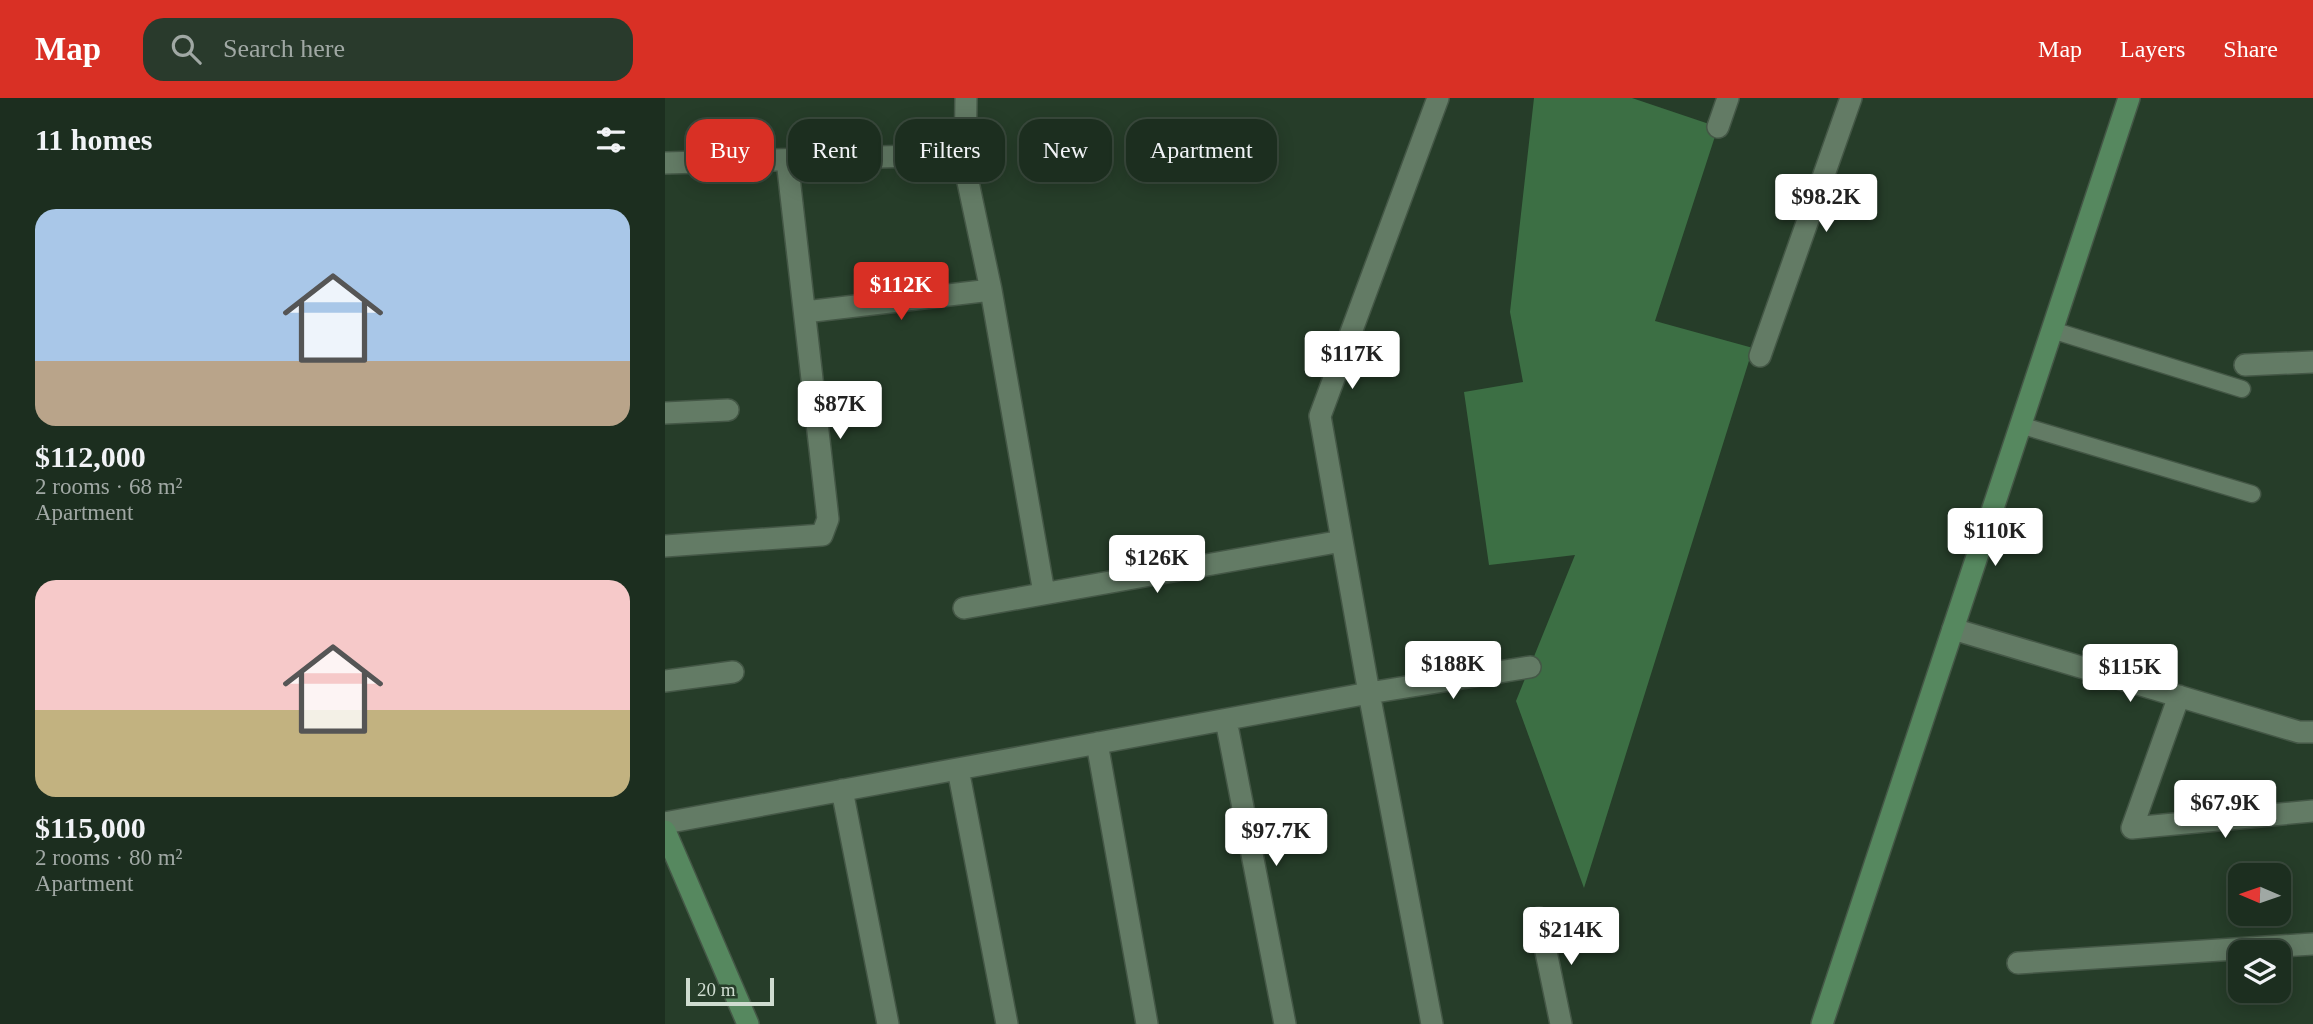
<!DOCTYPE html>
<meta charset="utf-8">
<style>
body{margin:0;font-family:"Times New Roman",serif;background:#293a2c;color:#f1f3f6;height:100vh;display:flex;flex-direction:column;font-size:26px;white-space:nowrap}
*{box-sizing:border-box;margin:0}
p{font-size:23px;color:#a0a8a4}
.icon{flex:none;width:38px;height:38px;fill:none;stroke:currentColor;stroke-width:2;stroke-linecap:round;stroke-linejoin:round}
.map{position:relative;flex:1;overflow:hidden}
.side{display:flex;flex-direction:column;background:#1c2e1f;width:665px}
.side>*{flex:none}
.top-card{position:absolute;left:21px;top:21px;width:665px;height:63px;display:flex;gap:14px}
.needle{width:46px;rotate:272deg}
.controls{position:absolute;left:1563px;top:765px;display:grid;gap:14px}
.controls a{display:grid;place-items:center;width:63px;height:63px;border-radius:14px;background:#1c2e1f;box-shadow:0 4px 18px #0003,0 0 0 2px #3a4a3d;font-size:35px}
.scale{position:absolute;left:21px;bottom:18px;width:88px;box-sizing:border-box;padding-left:7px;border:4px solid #cfdcd0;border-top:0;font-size:19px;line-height:24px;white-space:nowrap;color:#cfdcd0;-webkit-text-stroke:5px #263d29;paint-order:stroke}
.price{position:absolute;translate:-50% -60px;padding:0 16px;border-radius:7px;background:#fff;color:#222;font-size:23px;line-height:46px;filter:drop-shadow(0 2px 4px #0008)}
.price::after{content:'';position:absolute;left:50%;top:42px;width:21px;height:16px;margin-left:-10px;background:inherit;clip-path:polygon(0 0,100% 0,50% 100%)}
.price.selected{background:#d93025;color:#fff}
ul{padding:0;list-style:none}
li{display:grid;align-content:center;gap:14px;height:371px;padding:0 35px}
li span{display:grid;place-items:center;height:217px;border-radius:21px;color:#555}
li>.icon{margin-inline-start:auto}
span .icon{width:126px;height:126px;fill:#fffc;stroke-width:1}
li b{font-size:30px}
h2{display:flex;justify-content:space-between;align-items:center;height:84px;padding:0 35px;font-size:30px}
.pill{padding:0 24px;border-radius:21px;background:#1c2e1f;box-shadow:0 4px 18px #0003,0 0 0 2px #3a4a3d;font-size:24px;line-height:63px}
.pill.selected{background:#d93025;color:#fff}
header{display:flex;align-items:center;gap:42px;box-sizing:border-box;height:98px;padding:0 35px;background:#d93025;color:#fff}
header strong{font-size:33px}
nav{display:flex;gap:38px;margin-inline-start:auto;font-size:24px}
.search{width:490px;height:63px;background:#293a2c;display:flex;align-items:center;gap:18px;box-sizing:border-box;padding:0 24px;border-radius:21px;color:#a0a8a4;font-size:26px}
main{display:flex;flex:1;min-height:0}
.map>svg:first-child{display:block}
.green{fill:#3c6f44}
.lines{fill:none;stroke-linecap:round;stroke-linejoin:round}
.lane-casing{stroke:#445746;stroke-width:19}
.street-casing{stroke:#445746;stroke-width:24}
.secondary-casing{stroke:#445746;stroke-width:24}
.lane{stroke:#637b65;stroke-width:16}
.street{stroke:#637b65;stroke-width:21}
.secondary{stroke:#56885f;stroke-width:21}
</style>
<header>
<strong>Map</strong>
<div class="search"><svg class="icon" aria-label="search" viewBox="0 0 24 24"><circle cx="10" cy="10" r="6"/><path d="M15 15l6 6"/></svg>Search here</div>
<nav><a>Map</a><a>Layers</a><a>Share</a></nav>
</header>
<main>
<section class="side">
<h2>11 homes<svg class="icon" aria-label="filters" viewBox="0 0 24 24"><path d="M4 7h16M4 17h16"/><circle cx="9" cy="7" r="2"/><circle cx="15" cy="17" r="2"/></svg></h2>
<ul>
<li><span style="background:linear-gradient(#a9c7e8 70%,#b9a48a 0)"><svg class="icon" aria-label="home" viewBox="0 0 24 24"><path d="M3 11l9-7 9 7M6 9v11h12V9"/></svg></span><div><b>$112,000</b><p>2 rooms · 68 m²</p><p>Apartment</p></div></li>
<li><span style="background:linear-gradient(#f6c9c9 60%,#c2b280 0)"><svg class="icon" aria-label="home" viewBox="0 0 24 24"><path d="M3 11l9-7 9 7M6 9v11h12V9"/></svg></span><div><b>$115,000</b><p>2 rooms · 80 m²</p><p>Apartment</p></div></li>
</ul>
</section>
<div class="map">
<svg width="1648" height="926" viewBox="0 0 1648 926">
<rect width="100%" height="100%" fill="#263d29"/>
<path class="green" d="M869 0H967L1053 29 990 223 1088 250 919 790 851 603 910 457 824 467 799 294 858 284 845 214Z"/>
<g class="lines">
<defs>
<path id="lane" d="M1387 232 1577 291
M1355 327 1587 396"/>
<path id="street" d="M773 0 655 318 704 595 865 569
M1053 29 1063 0
M0 65 286 57 295 62 300 70 326 192 379 495
M300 70 301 0
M140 214 326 192
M1095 258 1186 0
M1580 267 1648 264
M0 315 63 312
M0 448 157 437 163 421 122 62
M299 510 677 443
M1288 531 1634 634H1648
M0 583 68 574
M1514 598 1467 730 1648 713
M561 622 620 926
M432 645 482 926
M293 671 342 926
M177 692 223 926
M0 725 704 595 767 926
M874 820 896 926
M1353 865 1648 846"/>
<path id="secondary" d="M0 733 83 926
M1157 926 1464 0"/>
</defs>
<use href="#lane" class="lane-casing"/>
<use href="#street" class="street-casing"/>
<use href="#secondary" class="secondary-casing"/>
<use href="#lane" class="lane"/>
<use href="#street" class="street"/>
<use href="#secondary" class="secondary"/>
</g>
</svg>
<div class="controls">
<a><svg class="needle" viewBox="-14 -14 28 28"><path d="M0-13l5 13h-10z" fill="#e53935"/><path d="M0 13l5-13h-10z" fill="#a0a8a4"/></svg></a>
<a><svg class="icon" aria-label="layers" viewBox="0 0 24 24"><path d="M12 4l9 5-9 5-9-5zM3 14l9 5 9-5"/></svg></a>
</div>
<div class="scale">20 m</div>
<b class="price" style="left:1161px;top:136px">$98.2K</b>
<b class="price selected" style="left:236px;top:224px">$112K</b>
<b class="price" style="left:687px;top:293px">$117K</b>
<b class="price" style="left:175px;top:343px">$87K</b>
<b class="price" style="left:1330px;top:470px">$110K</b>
<b class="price" style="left:492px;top:497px">$126K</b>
<b class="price" style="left:788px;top:603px">$188K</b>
<b class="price" style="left:1465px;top:606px">$115K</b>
<b class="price" style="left:1560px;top:742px">$67.9K</b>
<b class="price" style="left:611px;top:770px">$97.7K</b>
<b class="price" style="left:906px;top:869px">$214K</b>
<div class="top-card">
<a class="pill selected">Buy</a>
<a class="pill">Rent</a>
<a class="pill">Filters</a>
<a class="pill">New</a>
<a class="pill">Apartment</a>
</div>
</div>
</main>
